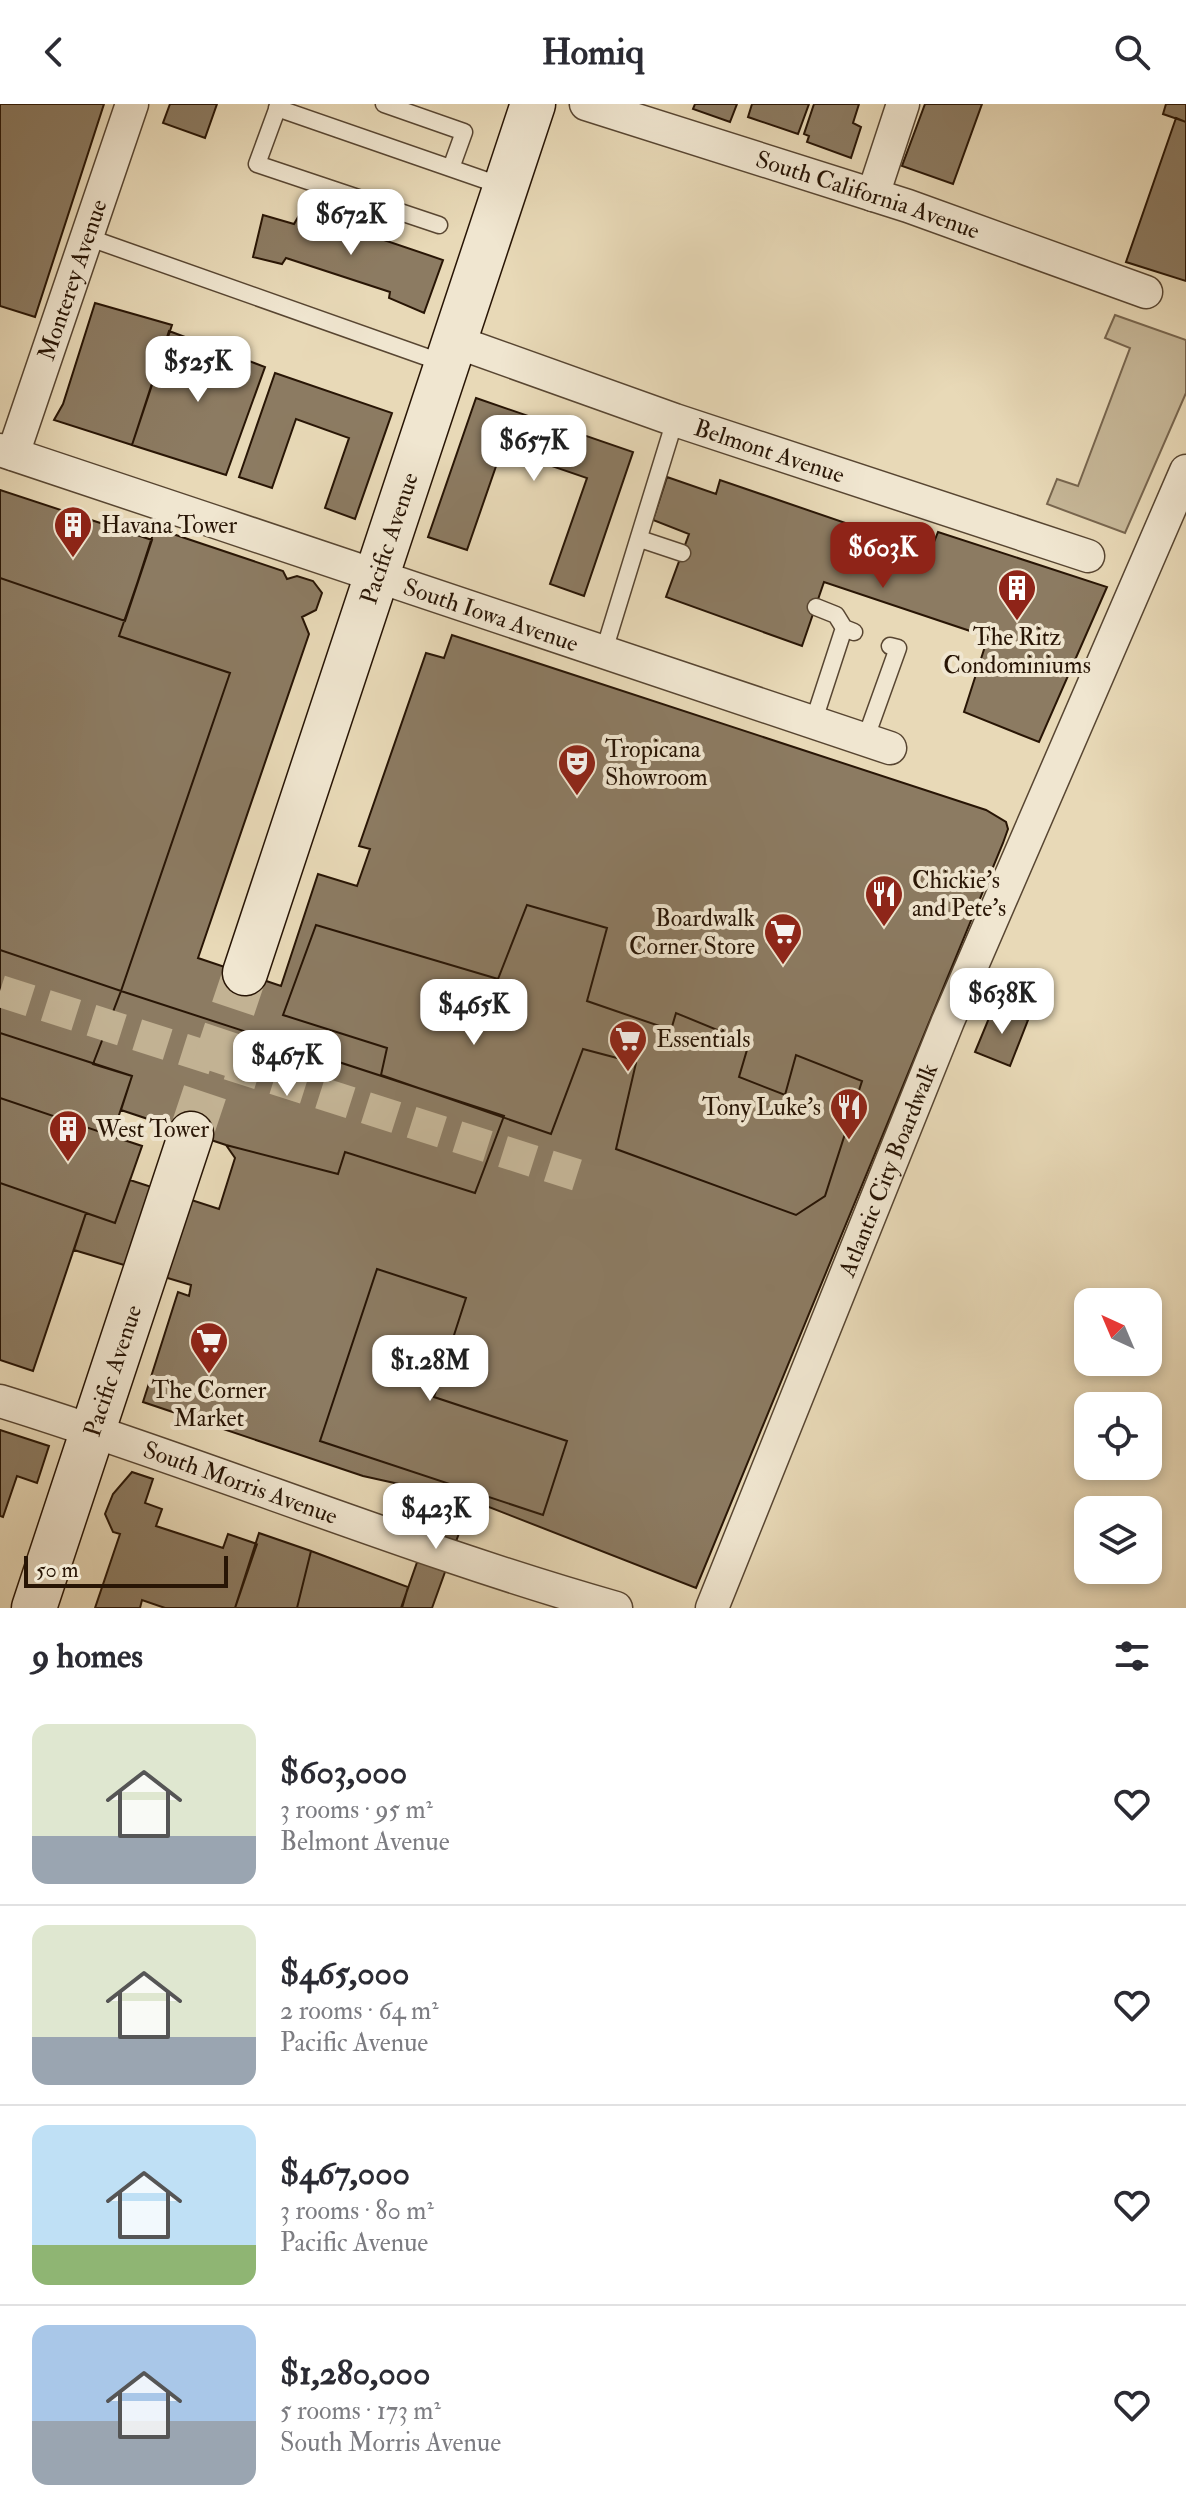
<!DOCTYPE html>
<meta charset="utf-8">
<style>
body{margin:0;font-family:"IM FELL Double Pica",serif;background:#f7f7f7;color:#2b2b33;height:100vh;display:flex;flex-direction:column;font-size:30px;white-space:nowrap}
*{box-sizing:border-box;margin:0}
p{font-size:26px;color:#7c7c81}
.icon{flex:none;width:44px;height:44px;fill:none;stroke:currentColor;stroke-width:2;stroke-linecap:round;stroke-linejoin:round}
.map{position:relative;height:1504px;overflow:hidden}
.drawer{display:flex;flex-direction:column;background:#fff;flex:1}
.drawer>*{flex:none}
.needle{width:52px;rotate:316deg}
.controls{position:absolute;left:1074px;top:1184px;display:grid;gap:16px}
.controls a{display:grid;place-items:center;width:88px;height:88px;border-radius:16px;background:#fff;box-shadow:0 4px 12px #0003;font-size:40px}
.scale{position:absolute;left:24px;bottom:20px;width:204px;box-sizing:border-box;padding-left:8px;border:4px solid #281505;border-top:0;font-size:22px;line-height:28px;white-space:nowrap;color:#281505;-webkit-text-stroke:6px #f0e6d0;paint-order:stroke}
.price{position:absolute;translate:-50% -68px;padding:0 18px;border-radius:16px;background:#fff;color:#222;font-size:26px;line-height:52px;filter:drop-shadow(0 2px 4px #0008)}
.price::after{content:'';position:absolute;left:50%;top:48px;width:24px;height:18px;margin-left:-12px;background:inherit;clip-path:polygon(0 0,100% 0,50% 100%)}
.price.on{background:#8f2418;color:#fff}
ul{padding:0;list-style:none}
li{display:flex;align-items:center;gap:24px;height:200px;padding:0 32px}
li+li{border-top:2px solid #e1e1e2}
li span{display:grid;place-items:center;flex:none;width:224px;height:160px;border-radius:16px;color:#555}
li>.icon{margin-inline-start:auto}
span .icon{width:96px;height:96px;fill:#fffc;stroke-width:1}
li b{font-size:34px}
h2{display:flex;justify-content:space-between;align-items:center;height:96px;padding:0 32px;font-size:34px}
header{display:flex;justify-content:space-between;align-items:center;height:104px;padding:0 32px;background:#fff;font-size:36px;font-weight:700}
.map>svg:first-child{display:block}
.green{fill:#c7b899;stroke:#78664f;stroke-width:2}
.building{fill:#8c7b62;stroke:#281505;stroke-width:2}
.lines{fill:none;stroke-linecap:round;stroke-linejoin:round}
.street-tunnel{stroke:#c2b293;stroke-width:32;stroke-dasharray:32 16;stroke-linecap:butt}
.secondary-tunnel{stroke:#c2b293;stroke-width:44;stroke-dasharray:44 22;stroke-linecap:butt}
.lane-casing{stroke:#584632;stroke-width:19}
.street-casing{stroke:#584632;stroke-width:35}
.secondary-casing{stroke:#281505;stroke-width:47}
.lane{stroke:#f0e6d0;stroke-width:16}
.street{stroke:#f0e6d0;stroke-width:32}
.secondary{stroke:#f0e6d0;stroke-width:44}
.labels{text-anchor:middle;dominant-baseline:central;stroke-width:8;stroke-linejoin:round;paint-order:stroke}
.street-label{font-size:24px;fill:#281505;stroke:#f0e6d0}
.poi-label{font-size:24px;fill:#281505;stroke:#f0e6d0;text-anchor:start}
</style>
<header><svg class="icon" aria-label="back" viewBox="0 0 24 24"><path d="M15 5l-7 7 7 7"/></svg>Homiq<svg class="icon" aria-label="search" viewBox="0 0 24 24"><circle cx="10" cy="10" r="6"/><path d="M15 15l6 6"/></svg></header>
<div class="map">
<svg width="1186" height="1504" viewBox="0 0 1186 1504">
<rect width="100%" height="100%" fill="#e8d9b7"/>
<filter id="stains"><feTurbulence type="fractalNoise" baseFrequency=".0025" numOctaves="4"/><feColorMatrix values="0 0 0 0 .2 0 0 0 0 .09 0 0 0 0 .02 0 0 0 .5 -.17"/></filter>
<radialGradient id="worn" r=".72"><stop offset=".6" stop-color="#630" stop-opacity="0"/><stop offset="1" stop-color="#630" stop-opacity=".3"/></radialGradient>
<path class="green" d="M1115 211 1186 236V289L1125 429 1047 400 1057 375 1078 382 1130 244 1105 234Z"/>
<path class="building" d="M0 0H104L35 213 0 202Z
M170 0H217L205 34 163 19Z
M695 0H737L730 18 693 5Z
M752 0H809L798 30 748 13Z
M814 0H859L853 19 861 23 851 54 807 38 809 32 804 30Z
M925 0H982L953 80 902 62Z
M1166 0H1186V18L1163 10Z
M1176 14 1186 18V177L1126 158Z
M301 108 443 156 424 209 389 194 390 188 286 154 282 160 253 153 263 111 294 120Z
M95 199 172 221 132 341 54 316 63 300Z
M169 227 265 263 226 371 132 341Z
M169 227 265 263 226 371 132 341Z
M275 269 392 309 355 415 325 404 349 334 296 315 272 384 239 373Z
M476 294 633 348 584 492 550 480 587 374 502 345 467 446 428 433Z
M667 373 716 390 720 376 930 448 938 428 1107 483 1039 638 964 608 988 533 824 478 802 542 666 493 689 430 653 416Z
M0 386 152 436 119 532 230 569 121 887 0 846Z
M0 386 152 436 125 517 0 474Z
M155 424 283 467 287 475 297 472 313 477 322 489 316 506 302 513 309 530 198 854 281 882 318 770 357 782 370 745 359 742 426 549 444 554 452 531 986 706 1006 718 1008 725 1003 739 696 1484 471 1396 363 1372 143 1298 178 1188 189 1192 191 1181 74 1146 86 1109 115 1119 130 1076 219 1105 235 1054 226 1041 121 1006 132 972 0 929V474L125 517Z
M527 801 607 824 587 897 671 926 676 909 749 939 739 973 785 991 796 951 862 977 825 1092 796 1111 616 1045 636 959 583 945 551 1030 381 971 387 944 283 911 316 821 498 875Z
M121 887 504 1012 475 1089 345 1048 338 1070 226 1041 121 1006 132 972 93 960Z
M994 902 1028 916 1010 962 975 948Z
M0 929 132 972 112 1032 142 1042 115 1119 86 1109 33 1267 0 1256Z
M0 994 142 1042 115 1119 0 1079Z
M377 1165 466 1194 434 1293 567 1337 543 1411 320 1337Z
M0 1326 49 1342 37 1379 17 1372 3 1413 0 1412Z
M132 1368 153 1375 145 1399 162 1405 156 1422 223 1444 228 1430 257 1440 235 1504H165L142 1496 140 1504H95L120 1430 113 1428 105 1410 113 1390Z
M442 1387 471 1396 432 1504H401Z
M259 1429 311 1447 297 1504H235Z
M311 1447 408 1483 402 1504H297Z"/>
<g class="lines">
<path class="street-tunnel" d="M0 887 577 1071"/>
<path class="secondary-tunnel" d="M191 1030 245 869"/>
<defs>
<path id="lane" d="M279 0 257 60 439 121
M384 0 464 28 451 64
M277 4 502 82
M87 133 446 260
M640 435 682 449
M816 503 836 511 844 524
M603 550 675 316
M813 619 844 524 854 528
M865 636 898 544 890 542"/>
<g id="street">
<path id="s1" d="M586 0 908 102 1146 188"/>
<path d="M873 91 903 0"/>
<path id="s2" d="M454 237 675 316 1088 452"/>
<path id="s3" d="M0 346C297 444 592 547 890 644"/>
<path id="s4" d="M13 350 132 0"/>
<path id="s5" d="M0 1297C207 1361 408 1445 616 1504"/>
<path id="s6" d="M712 1504 948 917 1186 367"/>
</g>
<g id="secondary">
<path id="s7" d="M245 869 533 0"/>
<path id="s8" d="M34 1504 191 1030"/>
</g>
</defs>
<use href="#lane" class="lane-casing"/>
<use href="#street" class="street-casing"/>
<use href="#secondary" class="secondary-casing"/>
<use href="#lane" class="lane"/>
<use href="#street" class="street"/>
<use href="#secondary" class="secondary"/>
</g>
<defs>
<symbol id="building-pin" viewBox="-11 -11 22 30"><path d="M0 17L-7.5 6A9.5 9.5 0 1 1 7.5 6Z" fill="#8f2418" stroke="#f0e6d0"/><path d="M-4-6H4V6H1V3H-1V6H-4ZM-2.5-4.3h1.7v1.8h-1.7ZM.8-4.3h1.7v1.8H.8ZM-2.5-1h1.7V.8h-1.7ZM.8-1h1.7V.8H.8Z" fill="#fff"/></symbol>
<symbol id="theatre-pin" viewBox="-11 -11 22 30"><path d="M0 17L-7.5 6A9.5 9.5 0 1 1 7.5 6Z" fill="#8f2418" stroke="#f0e6d0"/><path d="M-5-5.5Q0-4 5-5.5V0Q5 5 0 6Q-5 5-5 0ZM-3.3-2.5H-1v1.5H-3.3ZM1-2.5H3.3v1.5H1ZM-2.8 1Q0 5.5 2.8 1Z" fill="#fff"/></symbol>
<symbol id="restaurant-pin" viewBox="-11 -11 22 30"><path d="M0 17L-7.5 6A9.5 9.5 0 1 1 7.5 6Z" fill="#8f2418" stroke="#f0e6d0"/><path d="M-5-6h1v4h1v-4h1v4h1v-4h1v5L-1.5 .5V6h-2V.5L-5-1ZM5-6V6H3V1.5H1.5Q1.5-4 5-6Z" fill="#fff"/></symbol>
<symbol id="supermarket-pin" viewBox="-11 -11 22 30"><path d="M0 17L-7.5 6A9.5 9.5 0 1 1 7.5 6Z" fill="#8f2418" stroke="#f0e6d0"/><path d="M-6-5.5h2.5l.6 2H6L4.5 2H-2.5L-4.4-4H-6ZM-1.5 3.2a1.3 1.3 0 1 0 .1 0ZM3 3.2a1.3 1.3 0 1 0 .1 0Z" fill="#fff"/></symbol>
</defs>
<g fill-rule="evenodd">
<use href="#building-pin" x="51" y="399" width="44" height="60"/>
<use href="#building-pin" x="995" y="462" width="44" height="60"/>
<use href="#theatre-pin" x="555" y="637" width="44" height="60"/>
<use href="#restaurant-pin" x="862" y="768" width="44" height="60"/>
<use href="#supermarket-pin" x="761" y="806" width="44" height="60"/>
<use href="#supermarket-pin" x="606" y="913" width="44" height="60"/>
<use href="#restaurant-pin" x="827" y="981" width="44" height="60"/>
<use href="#building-pin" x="46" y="1003" width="44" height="60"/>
<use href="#supermarket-pin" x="187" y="1215" width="44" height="60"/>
</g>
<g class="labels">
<g class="street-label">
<text stroke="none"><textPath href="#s1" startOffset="296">South California Avenue</textPath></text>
<text stroke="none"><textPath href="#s4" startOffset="184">Monterey Avenue</textPath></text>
<text stroke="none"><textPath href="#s2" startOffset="334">Belmont Avenue</textPath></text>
<text stroke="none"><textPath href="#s7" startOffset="458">Pacific Avenue</textPath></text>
<text stroke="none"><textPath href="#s3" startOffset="518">South Iowa Avenue</textPath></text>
<text stroke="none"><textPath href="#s6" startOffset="472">Atlantic City Boardwalk</textPath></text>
<text stroke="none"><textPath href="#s8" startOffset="250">Pacific Avenue</textPath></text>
<text stroke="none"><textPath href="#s5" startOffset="254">South Morris Avenue</textPath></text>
</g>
<g class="poi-label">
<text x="101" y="421">Havana Tower</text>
<text x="1017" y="533" text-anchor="middle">The Ritz<tspan x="1017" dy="28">Condominiums</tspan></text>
<text x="605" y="645">Tropicana<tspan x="605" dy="28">Showroom</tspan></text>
<text x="912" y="776">Chickie's<tspan x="912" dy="28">and Pete's</tspan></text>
<text x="755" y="814" text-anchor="end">Boardwalk<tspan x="755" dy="28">Corner Store</tspan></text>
<text x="656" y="935">Essentials</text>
<text x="821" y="1003" text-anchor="end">Tony Luke's</text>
<text x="96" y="1025">West Tower</text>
<text x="209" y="1286" text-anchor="middle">The Corner<tspan x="209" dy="28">Market</tspan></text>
</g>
</g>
<rect width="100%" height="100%" filter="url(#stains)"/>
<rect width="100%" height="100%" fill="url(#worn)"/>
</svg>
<div class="controls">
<a><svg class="needle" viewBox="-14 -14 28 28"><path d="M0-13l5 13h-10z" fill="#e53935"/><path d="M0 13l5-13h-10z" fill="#7c7c81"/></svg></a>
<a><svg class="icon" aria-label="locate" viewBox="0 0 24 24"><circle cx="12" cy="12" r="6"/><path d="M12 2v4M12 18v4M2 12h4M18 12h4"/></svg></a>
<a><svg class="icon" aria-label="layers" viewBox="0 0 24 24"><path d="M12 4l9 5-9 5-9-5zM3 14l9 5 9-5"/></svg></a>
</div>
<div class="scale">50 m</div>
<b class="price" style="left:351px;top:153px">$672K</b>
<b class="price" style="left:198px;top:300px">$525K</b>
<b class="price" style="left:534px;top:379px">$657K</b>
<b class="price on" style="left:883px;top:486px">$603K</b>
<b class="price" style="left:1002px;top:932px">$638K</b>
<b class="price" style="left:474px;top:943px">$465K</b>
<b class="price" style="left:287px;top:994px">$467K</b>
<b class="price" style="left:430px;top:1299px">$1.28M</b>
<b class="price" style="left:436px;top:1447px">$423K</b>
</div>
<section class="drawer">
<h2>9 homes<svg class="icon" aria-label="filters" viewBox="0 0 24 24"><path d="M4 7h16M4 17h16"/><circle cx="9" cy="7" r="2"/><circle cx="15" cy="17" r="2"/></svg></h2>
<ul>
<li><span style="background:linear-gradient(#dfe7d0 70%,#9aa5b1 0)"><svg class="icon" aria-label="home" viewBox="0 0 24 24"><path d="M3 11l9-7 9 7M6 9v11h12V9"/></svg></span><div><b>$603,000</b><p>3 rooms · 95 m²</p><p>Belmont Avenue</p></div><svg class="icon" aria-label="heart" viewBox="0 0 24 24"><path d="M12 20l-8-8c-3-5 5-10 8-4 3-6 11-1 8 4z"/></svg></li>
<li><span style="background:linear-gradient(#dfe7d0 70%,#9aa5b1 0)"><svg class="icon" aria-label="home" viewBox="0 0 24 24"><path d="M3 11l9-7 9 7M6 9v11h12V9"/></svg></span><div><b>$465,000</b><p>2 rooms · 64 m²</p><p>Pacific Avenue</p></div><svg class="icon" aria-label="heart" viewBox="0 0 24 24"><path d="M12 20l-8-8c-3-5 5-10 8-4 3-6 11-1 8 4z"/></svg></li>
<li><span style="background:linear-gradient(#bfe0f5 75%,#8fb573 0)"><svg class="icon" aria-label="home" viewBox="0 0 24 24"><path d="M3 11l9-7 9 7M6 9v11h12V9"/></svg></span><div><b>$467,000</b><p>3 rooms · 80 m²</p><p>Pacific Avenue</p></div><svg class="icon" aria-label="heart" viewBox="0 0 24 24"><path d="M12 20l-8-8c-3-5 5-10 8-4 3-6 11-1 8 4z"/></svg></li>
<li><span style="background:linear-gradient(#a9c7e8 60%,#9aa5b1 0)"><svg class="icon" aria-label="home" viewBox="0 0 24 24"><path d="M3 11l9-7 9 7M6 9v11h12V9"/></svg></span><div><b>$1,280,000</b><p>5 rooms · 173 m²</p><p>South Morris Avenue</p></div><svg class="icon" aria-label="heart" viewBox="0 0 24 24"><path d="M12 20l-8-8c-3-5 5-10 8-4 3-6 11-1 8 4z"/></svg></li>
</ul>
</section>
